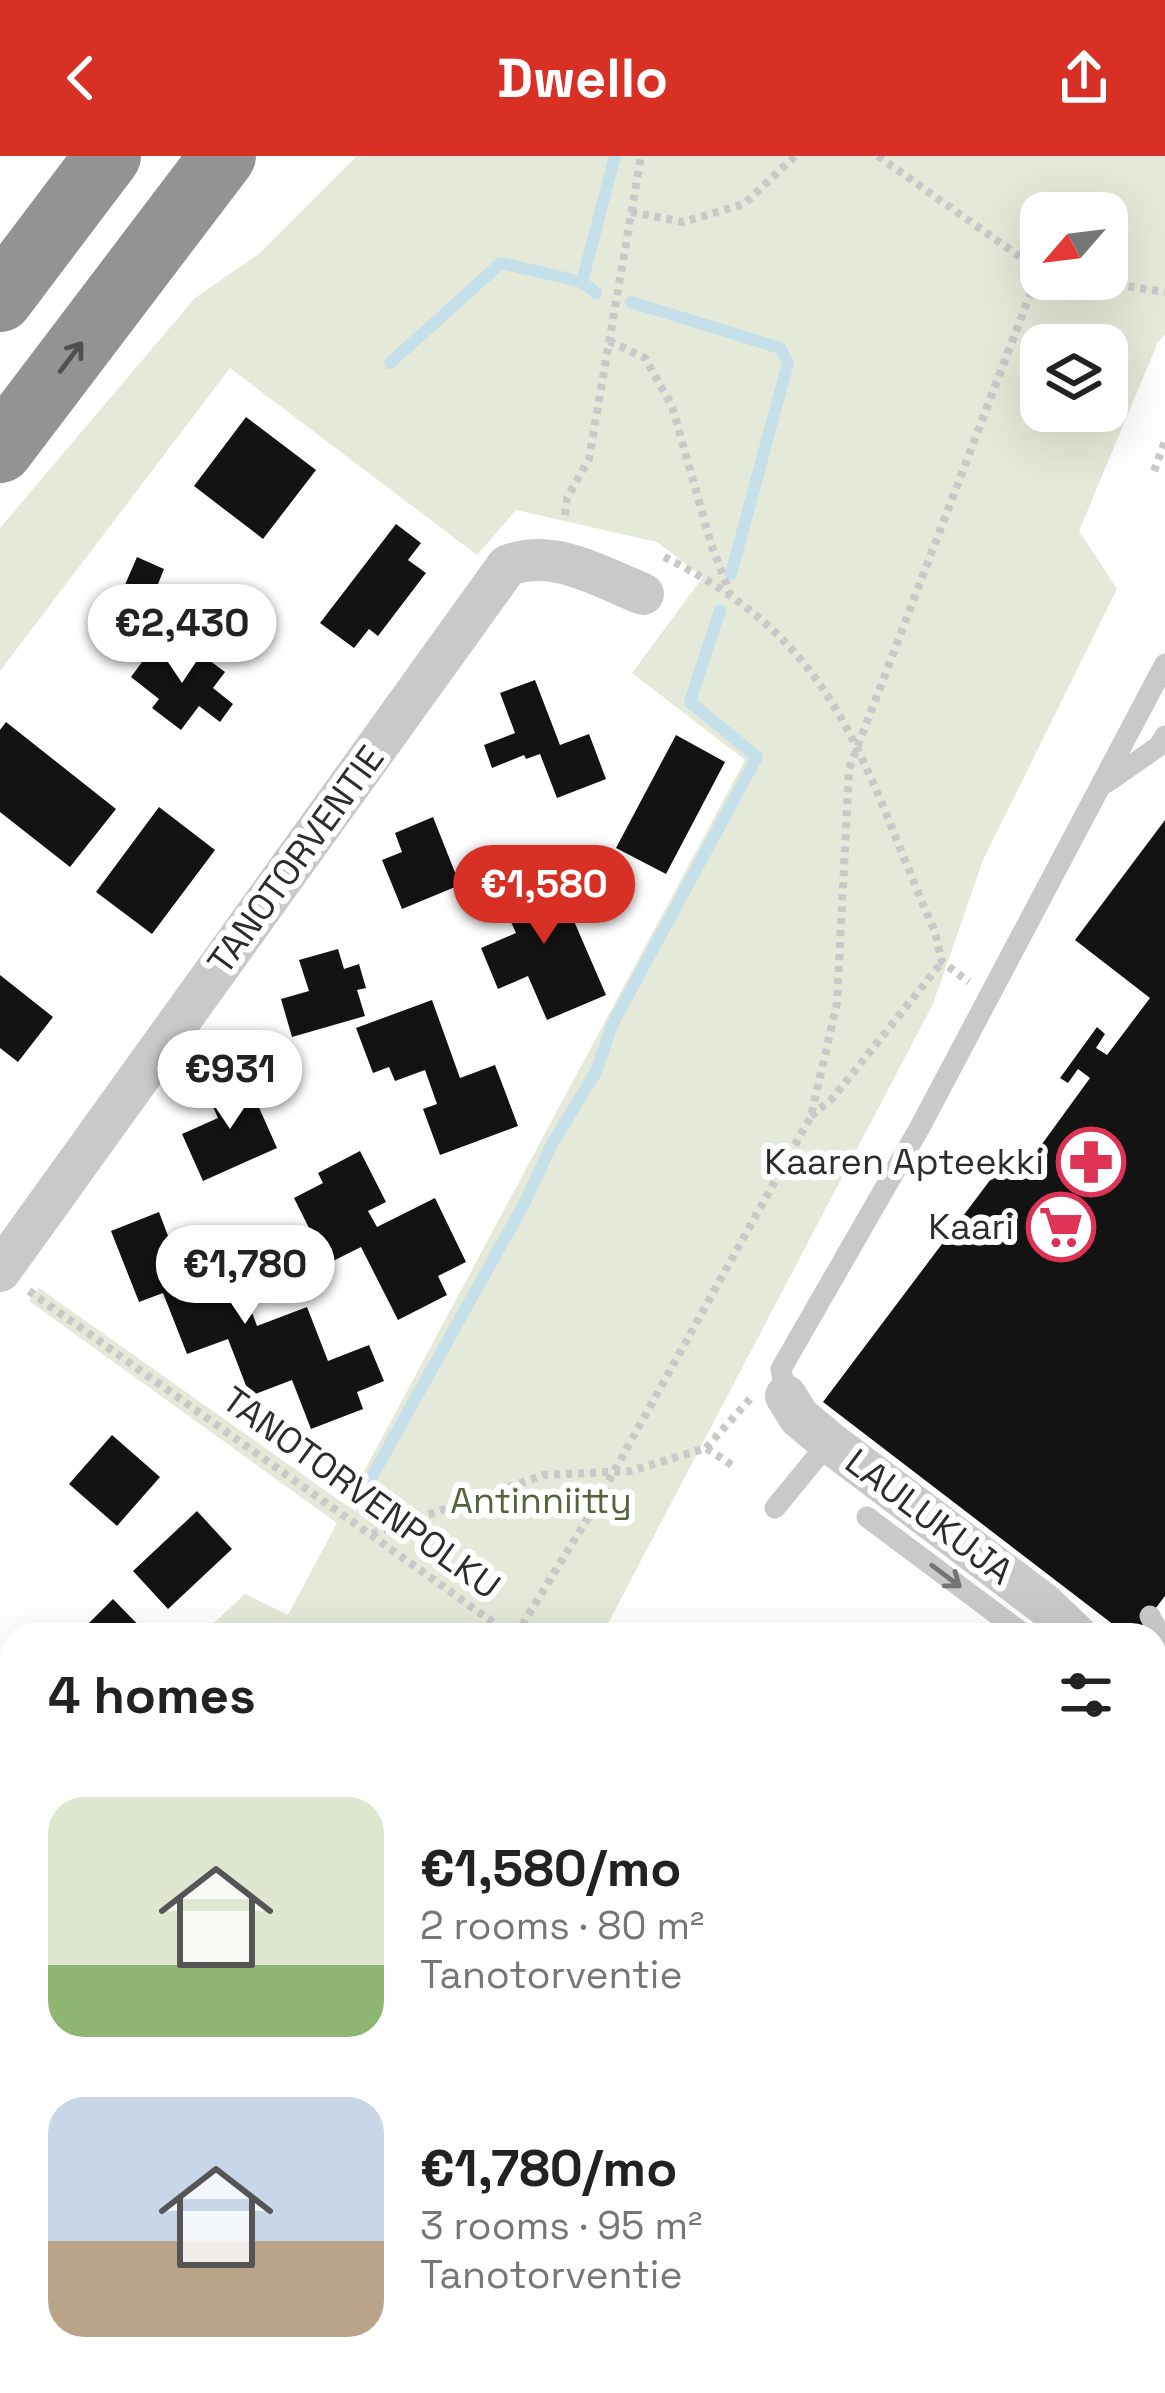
<!DOCTYPE html>
<meta charset="utf-8">
<style>
body{margin:0;font-family:"Space Grotesk",sans-serif;background:#f6f6f6;color:#222;height:100vh;display:flex;flex-direction:column;font-size:45px;white-space:nowrap}
*{box-sizing:border-box;margin:0}
p{font-size:39px;color:#767676}
.icon{flex:none;width:66px;height:66px;fill:none;stroke:currentColor;stroke-width:2;stroke-linecap:round;stroke-linejoin:round}
.map{position:relative;flex:1;overflow:hidden}
.drawer{position:absolute;left:0px;top:1467px;width:1167px;height:771px;display:flex;flex-direction:column;background:#fff;border-radius:36px 36px 0 0;box-shadow:0 12px 48px #0002}
.drawer>*{flex:none}
.needle{width:78px;rotate:242deg}
.buttons{position:absolute;left:1020px;top:36px;display:grid;gap:24px}
.buttons a{display:grid;place-items:center;width:108px;height:108px;border-radius:24px;background:#fff;box-shadow:0 12px 48px #0002;font-size:60px}
.price{position:absolute;translate:-50% -102px;padding:0 27px;border-radius:42px;background:#fff;color:#222;font-size:39px;line-height:78px;filter:drop-shadow(0 3px 6px #0008)}
.price::after{content:'';position:absolute;left:50%;top:72px;width:36px;height:27px;margin-left:-18px;background:inherit;clip-path:polygon(0 0,100% 0,50% 100%)}
.price.active{background:#d93025;color:#fff}
ul{padding:0;list-style:none}
li{display:flex;align-items:center;gap:36px;height:300px;padding:0 48px}
li span{display:grid;place-items:center;flex:none;width:336px;height:240px;border-radius:36px;color:#555}
li>.icon{margin-inline-start:auto}
span .icon{width:144px;height:144px;fill:#fffc;stroke-width:1}
li b{font-size:51px}
h2{display:flex;justify-content:space-between;align-items:center;height:144px;padding:0 48px;font-size:51px}
header{display:flex;justify-content:space-between;align-items:center;height:156px;padding:0 48px;background:#d93025;color:#fff;font-size:54px;font-weight:700}
.map>svg:first-child{display:block}
.green{fill:#e4e9d9;fill-rule:evenodd}
.lines{fill:none;stroke-linecap:round;stroke-linejoin:round}
.stream{stroke:#c6e0e9;stroke-width:12}
.building{fill:#131313}
.path{stroke:#c9c9c9;stroke-width:8;stroke-dasharray:6 6;stroke-linecap:butt}
.lane{stroke:#c9c9c9;stroke-width:21}
.street{stroke:#c9c9c9;stroke-width:42}
.highway{stroke:#939393;stroke-width:66}
.oneway{stroke:#505050}
.oneway2{stroke:#737373}
.labels{text-anchor:middle;dominant-baseline:central;stroke-width:12;stroke-linejoin:round;paint-order:stroke}
.street-label{font-size:36px;fill:#2c2c2c;stroke:#fff}
.poi-label{font-size:36px;fill:#2c2c2c;stroke:#fff;text-anchor:end}
.park-label{font-size:36px;fill:#54653b;stroke:#fff}
</style>
<header><svg class="icon" aria-label="back" viewBox="0 0 24 24"><path d="M15 5l-7 7 7 7"/></svg>Dwello<svg class="icon" aria-label="share" viewBox="0 0 24 24"><path d="M12 15V3M7 8l5-5 5 5M5 13v7h14v-7"/></svg></header>
<div class="map">
<svg width="1165" height="2237" viewBox="0 0 1165 2237">
<rect width="100%" height="100%" fill="#fff"/>
<path class="green" d="M357 0H1165V178L1158 186 1079 375 1117 433 983 704 933 848 602 1479H201L245 1438 288 1459 337 1367 29 1145 39 1132 346 1349 745 604 632 517 703 421 657 386 516 354 477 399 230 212 0 515V372L195 142 260 97ZM1041 57H1107V123H1041ZM1041 189H1107V255H1041Z
M12 1683V2226H702L693 2237H0V1704Z"/>
<g class="lines">
<path class="stream" d="M582 126 615 0
M631 146 780 192 788 207 731 418
M390 207 501 107 582 126 596 137
M360 1342 524 1048 552 988 596 916 612 869 757 601 690 546 720 454"/>
</g>
<path class="building" d="M246 261 316 314 263 383 194 330Z
M396 368 421 387 408 404 426 417 378 480 369 473 354 492 320 467Z
M137 401 164 413 152 443 124 431Z
M156 487 185 510 197 495 225 516 213 532 233 548 220 566 199 550 181 574 152 552 159 543 131 521Z
M535 524 560 589 589 578 606 623 557 642 540 598 526 603 524 599 492 612 484 589 515 577 500 537Z
M6 566 116 653 70 711 0 656V574Z
M676 579 725 606 666 718 616 692Z
M159 651 215 694 152 778 96 736Z
M433 661 460 729 402 753 382 704 402 696 395 677Z
M1165 664V1440L1135 1479H1127L823 1246 1018 987 1034 999 1090 922 1078 913 1068 927 1060 922 1097 871 1105 878 1096 892 1107 899 1150 842 1075 784Z
M551 712 606 839 547 864 528 820 498 833 481 792 516 777 497 735Z
M338 793 344 813 359 808 366 832 357 834 365 860 292 881 281 843 309 835 299 804Z
M0 819 53 861 18 906 0 892Z
M432 844 460 922 495 909 518 970 440 999 423 953 437 948 425 914 395 925 389 911 373 917 356 872Z
M245 920 277 992 203 1025 182 978 218 962 207 937Z
M360 995 386 1046 368 1055 377 1071 435 1042 466 1106 438 1120 447 1139 398 1164 361 1091 327 1108 294 1042 323 1027 318 1017Z
M159 1056 184 1122 232 1104 257 1170 307 1151 328 1205 369 1189 384 1225 357 1236 363 1253 311 1273 292 1224 250 1240 228 1183 187 1198 163 1137 139 1146 111 1075Z
M112 1279 160 1321 117 1370 69 1328Z
M197 1355 232 1393 168 1453 133 1415Z
M113 1443 148 1479H77Z
M1165 1683V1811L1155 1824V1690Z
M724 2226H815L806 2237H715Z
M821 2226H938L952 2237H836Z"/>
<g class="lines">
<path class="path" d="M878 0 1040 115
M631 56 683 66 744 48 795 0
M1081 123 1165 136
M609 185 645 202 672 250 711 388 730 438
M1154 315 1165 285
M565 359 567 342 589 303 641 0
M664 401C844 489 861 609 935 776L942 806 969 826
M811 960 832 943 942 806
M29 1135 511 1479
M706 1292 750 1243
M372 1378 544 1319 631 1315 706 1292 735 1311
M516 1479 591 1357 811 960 837 847 849 613 1039 115
M0 1618 12 1626
M1155 1849 1165 1835
M0 1993 12 1988
M0 2128 12 2141
M1155 2220 1165 2222
M109 2226 115 2237
M115 2226 133 2237
M404 2226V2237
M1136 2226V2237
M24 2237 33 2226
M460 2237 471 2226
M831 2237 832 2234
M1105 2237 1111 2226"/>
<path class="lane" d="M1106 627 1159 590 1165 580
M786 1240 781 1213 920 971 1165 508
M775 1352 829 1286
M867 1361 1025 1479
M1150 1460 1165 1488
M1155 1541 1165 1524"/>
<path class="street" d="M0 1115 507 410C553 391 600 421 643 438
M786 1240 799 1261 829 1286 1045 1449 1076 1479
M1155 1573 1165 1584
M1155 1971 1165 1958"/>
<path class="highway" d="M0 143 108 0
M0 294 223 0"/>
</g>
<defs><path id="oneway-shaft" d="M-6 0H5M1.5-3L5.5 0L1.5 3" fill="none" stroke-width="1.6" stroke-linecap="round" stroke-linejoin="round" transform="scale(3)"/></defs>
<use class="oneway" href="#oneway-shaft" transform="translate(71 201) rotate(-53)"/>
<use class="oneway2" href="#oneway-shaft" transform="translate(946 1420) rotate(37)"/>
<defs>
<symbol id="pharmacy-ring" viewBox="-11 -11 22 22"><circle r="9.5" fill="#fff" stroke="#de3355" stroke-width="1.5"/><path d="M-2-6h4v4h4v4h-4v4h-4v-4h-4v-4h4Z" fill="#de3355"/></symbol>
<symbol id="supermarket-ring" viewBox="-11 -11 22 22"><circle r="9.5" fill="#fff" stroke="#de3355" stroke-width="1.5"/><path d="M-6-5.5h2.5l.6 2H6L4.5 2H-2.5L-4.4-4H-6ZM-1.5 3.2a1.3 1.3 0 1 0 .1 0ZM3 3.2a1.3 1.3 0 1 0 .1 0Z" fill="#de3355"/></symbol>
</defs>
<g fill-rule="evenodd">
<use href="#pharmacy-ring" x="1053" y="968" width="76" height="76"/>
<use href="#supermarket-ring" x="1023" y="1033" width="76" height="76"/>
</g>
<g class="labels">
<g class="street-label">
<text transform="translate(296 704) rotate(-54)">TANOTORVENTIE</text>
<text transform="translate(361 1337) rotate(36)">TANOTORVENPOLKU</text>
<text transform="translate(929 1361) rotate(37)">LAULUKUJA</text>
</g>
<g class="poi-label">
<text x="1044" y="1006">Kaaren Apteekki</text>
<text x="1014" y="1071">Kaari</text>
</g>
<g class="park-label">
<text x="541" y="1345">Antinniitty</text>
</g>
</g>
</svg>
<div class="buttons">
<a><svg class="needle" viewBox="-14 -14 28 28"><path d="M0-13l5 13h-10z" fill="#e53935"/><path d="M0 13l5-13h-10z" fill="#767676"/></svg></a>
<a><svg class="icon" aria-label="layers" viewBox="0 0 24 24"><path d="M12 4l9 5-9 5-9-5zM3 14l9 5 9-5"/></svg></a>
</div>
<b class="price" style="left:182px;top:530px">€2,430</b>
<b class="price active" style="left:544px;top:791px">€1,580</b>
<b class="price" style="left:230px;top:976px">€931</b>
<b class="price" style="left:245px;top:1171px">€1,780</b>
<section class="drawer">
<h2>4 homes<svg class="icon" aria-label="filters" viewBox="0 0 24 24"><path d="M4 7h16M4 17h16"/><circle cx="9" cy="7" r="2"/><circle cx="15" cy="17" r="2"/></svg></h2>
<ul>
<li><span style="background:linear-gradient(#dfe7d0 70%,#8fb573 0)"><svg class="icon" aria-label="home" viewBox="0 0 24 24"><path d="M3 11l9-7 9 7M6 9v11h12V9"/></svg></span><div><b>€1,580/mo</b><p>2 rooms · 80 m²</p><p>Tanotorventie</p></div></li>
<li><span style="background:linear-gradient(#c9d6e8 60%,#b9a48a 0)"><svg class="icon" aria-label="home" viewBox="0 0 24 24"><path d="M3 11l9-7 9 7M6 9v11h12V9"/></svg></span><div><b>€1,780/mo</b><p>3 rooms · 95 m²</p><p>Tanotorventie</p></div></li>
</ul>
</section>
</div>
